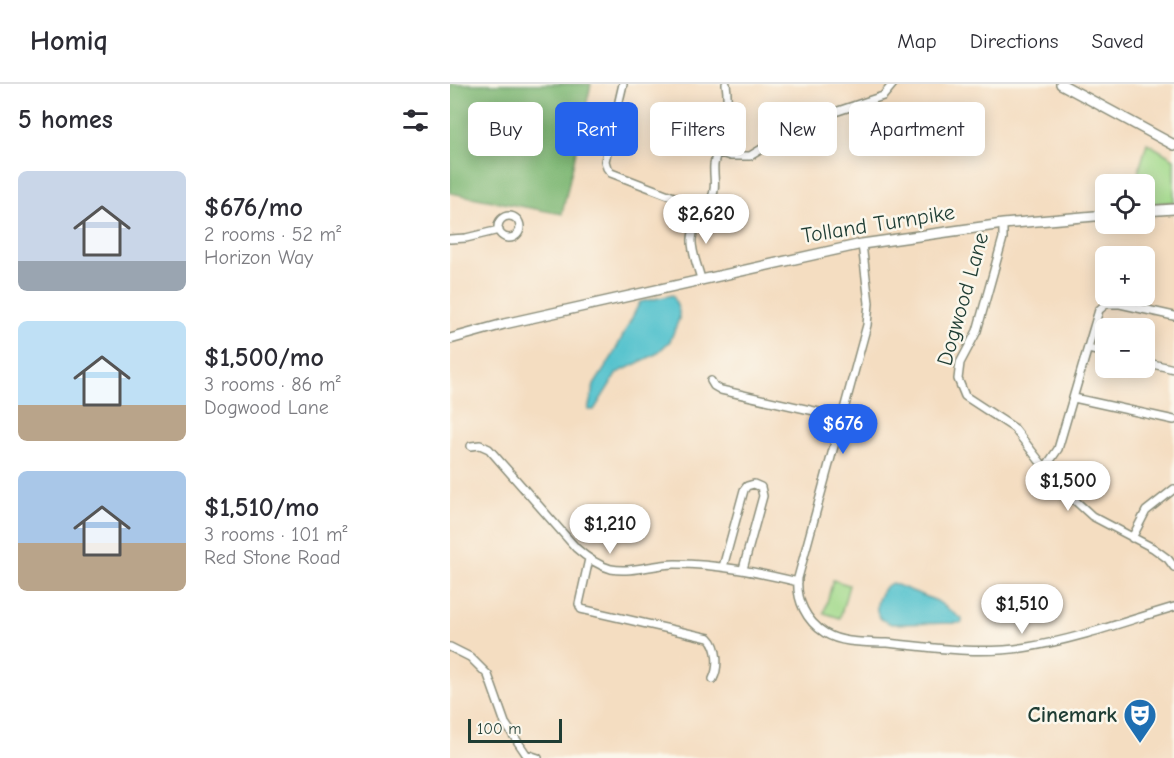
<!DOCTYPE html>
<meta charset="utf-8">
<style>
body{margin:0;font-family:"Comic Neue",sans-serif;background:#f7f7f7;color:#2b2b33;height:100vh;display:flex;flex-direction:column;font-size:22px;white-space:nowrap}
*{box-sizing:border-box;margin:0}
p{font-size:20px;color:#7c7c81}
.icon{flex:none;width:33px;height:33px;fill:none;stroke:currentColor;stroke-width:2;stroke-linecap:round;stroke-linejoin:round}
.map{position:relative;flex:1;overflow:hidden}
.panel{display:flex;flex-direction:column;background:#fff;width:450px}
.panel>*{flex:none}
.hud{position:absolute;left:18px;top:18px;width:570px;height:54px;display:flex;gap:12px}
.tools{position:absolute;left:645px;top:90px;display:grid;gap:12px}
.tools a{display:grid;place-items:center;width:60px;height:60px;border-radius:9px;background:#fff;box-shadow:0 3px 15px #0003;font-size:30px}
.scale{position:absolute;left:18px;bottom:15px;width:94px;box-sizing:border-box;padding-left:6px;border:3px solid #1f3d34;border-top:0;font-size:16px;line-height:21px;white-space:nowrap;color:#1f3d34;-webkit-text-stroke:4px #fbf7ec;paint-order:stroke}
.price{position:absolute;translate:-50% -51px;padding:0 14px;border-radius:21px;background:#fff;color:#222;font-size:20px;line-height:39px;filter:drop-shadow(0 2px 3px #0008)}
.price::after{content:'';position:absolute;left:50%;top:36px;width:18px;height:14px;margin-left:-9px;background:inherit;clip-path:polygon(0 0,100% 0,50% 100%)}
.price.on{background:#2563eb;color:#fff}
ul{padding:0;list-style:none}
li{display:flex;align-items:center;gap:18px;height:150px;padding:0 18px}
li span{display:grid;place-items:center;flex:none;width:168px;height:120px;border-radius:9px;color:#555}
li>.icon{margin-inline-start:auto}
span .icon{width:72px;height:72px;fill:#fffc;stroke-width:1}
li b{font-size:26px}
h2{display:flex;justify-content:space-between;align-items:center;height:72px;padding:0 18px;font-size:26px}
.pill{padding:0 21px;border-radius:9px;background:#fff;box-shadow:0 3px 15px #0003;font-size:21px;line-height:54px}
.pill.on{background:#2563eb;color:#fff}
header{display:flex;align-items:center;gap:36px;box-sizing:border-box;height:84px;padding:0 30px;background:#fff;border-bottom:2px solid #e1e1e2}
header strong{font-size:28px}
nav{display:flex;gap:33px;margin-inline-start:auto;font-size:21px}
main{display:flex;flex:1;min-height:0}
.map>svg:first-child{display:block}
.green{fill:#a2d98b;stroke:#608b60;stroke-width:1.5}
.forest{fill:#81b977;stroke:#507b56;stroke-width:1.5}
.water{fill:#56c3ce;stroke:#3a8081;stroke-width:1.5}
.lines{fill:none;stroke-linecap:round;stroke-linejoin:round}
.street-casing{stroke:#8a8d7a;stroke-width:10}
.secondary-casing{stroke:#8a8d7a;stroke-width:12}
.street{stroke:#fff;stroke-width:7}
.secondary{stroke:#fff;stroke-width:9}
.labels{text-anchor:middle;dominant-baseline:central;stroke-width:5;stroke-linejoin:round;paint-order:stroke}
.street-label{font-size:22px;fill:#1f3d34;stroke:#fbf7ec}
.poi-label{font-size:22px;font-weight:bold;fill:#1f3d34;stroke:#fbf7ec;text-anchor:end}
</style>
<header>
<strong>Homiq</strong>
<nav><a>Map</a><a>Directions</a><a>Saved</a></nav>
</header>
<main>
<section class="panel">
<h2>5 homes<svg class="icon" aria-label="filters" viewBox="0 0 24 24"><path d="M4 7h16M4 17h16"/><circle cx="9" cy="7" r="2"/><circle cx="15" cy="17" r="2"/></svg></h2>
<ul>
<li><span style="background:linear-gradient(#c9d6e8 75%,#9aa5b1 0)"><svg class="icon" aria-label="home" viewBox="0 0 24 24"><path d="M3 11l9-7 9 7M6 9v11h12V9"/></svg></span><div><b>$676/mo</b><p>2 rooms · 52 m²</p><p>Horizon Way</p></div></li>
<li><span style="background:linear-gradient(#bfe0f5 70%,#b9a48a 0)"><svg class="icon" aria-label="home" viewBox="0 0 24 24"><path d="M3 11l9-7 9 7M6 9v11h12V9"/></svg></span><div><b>$1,500/mo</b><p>3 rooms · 86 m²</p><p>Dogwood Lane</p></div></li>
<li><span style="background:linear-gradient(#a9c7e8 60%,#b9a48a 0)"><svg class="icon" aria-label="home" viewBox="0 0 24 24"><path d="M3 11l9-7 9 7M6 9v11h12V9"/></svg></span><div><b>$1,510/mo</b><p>3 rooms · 101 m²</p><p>Red Stone Road</p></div></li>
</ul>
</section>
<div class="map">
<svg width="724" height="674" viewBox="0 0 724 674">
<rect width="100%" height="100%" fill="#fbf7ec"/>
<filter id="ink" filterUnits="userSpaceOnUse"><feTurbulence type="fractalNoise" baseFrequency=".0167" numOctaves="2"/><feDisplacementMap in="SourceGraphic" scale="12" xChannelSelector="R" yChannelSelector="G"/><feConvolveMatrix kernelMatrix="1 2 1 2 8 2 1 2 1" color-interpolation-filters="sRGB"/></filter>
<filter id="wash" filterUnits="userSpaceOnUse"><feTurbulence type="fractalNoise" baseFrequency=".008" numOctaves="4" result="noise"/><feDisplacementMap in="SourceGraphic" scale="24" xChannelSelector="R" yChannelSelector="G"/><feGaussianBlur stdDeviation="1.35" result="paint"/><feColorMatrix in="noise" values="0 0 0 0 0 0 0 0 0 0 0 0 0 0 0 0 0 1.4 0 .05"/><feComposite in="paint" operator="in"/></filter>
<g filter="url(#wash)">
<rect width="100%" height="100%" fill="#f4ddc1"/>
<path class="green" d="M697 59 724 75V118L695 120 694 100H685Z
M383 496 399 501 390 534 374 529Z"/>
<path class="forest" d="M0 0H141L112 130 0 109Z"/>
<path class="water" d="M223 211 229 227V235L220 257 206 270 167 289 144 326H138L144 301 162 273 190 218Z
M442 499 487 517 512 535V539L441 540C437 538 434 537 431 535 421 524 431 503 442 499Z"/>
</g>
<g filter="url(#ink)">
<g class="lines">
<defs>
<path id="street" d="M173 0 155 77 157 84 161 89 255 125
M268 68 280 72H300L358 37 433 12 443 0
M48 143a11 11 0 1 1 22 0a11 11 0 1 1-22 0Z
M553 140V154L527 247 510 279 508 295 515 312 564 344 608 401 642 432 703 464 718 475 724 483
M0 155 16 154 49 146
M412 160 419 219 417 241 348 494C346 516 356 537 375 549 393 560 417 558 437 559 484 564 531 571 578 563 628 555 676 537 724 523
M251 195C248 183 241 167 242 155 243 139 256 126 262 113 267 103 263 92 264 81 269 51 281 33 276 0
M638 265 656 269
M694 278 724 285
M261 297 264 302 271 306 391 333
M624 314 724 336
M21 362 30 361 39 365 126 464C136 473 147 481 161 485 182 489 204 480 225 480 268 480 306 488 348 498
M595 384 608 365 649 226 656 220H670L724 232
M682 454 696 427 724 405
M139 475 129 520 131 525 259 554C268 563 269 583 263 595
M273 483 294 406 297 402 304 400 311 403 313 412 293 485
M0 563 20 573 38 591 55 639 76 670 88 674"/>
<path id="secondary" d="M611 0 724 61
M694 127 724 125
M0 255 54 240 412 160 553 140 656 131"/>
</defs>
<use href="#street" class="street-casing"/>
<use href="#secondary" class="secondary-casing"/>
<use href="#street" class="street"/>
<use href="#secondary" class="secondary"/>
</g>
</g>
<defs>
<symbol id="theatre-pin" viewBox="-11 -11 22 30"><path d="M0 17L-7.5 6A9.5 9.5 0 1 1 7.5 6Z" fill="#1f6fb2" stroke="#fbf7ec"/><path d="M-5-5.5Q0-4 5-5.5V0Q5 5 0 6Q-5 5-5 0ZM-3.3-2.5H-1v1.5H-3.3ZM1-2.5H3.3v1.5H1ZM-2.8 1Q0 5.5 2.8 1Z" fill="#fff"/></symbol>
</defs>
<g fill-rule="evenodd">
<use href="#theatre-pin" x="671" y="612" width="38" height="52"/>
</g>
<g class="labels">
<g class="street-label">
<text transform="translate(428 140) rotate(-9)">Tolland Turnpike</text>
<text transform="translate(513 215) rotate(-74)">Dogwood Lane</text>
</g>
<g class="poi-label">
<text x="667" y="631">Cinemark</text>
</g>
</g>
</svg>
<div class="tools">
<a><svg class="icon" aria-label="locate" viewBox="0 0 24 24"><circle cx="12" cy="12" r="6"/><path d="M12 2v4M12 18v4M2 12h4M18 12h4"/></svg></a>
<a>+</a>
<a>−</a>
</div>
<div class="scale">100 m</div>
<b class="price" style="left:256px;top:161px">$2,620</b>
<b class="price on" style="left:393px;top:371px">$676</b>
<b class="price" style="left:618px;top:428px">$1,500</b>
<b class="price" style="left:160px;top:471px">$1,210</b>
<b class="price" style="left:572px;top:551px">$1,510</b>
<div class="hud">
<a class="pill">Buy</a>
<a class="pill on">Rent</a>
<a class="pill">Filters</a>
<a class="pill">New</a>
<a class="pill">Apartment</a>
</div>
</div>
</main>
